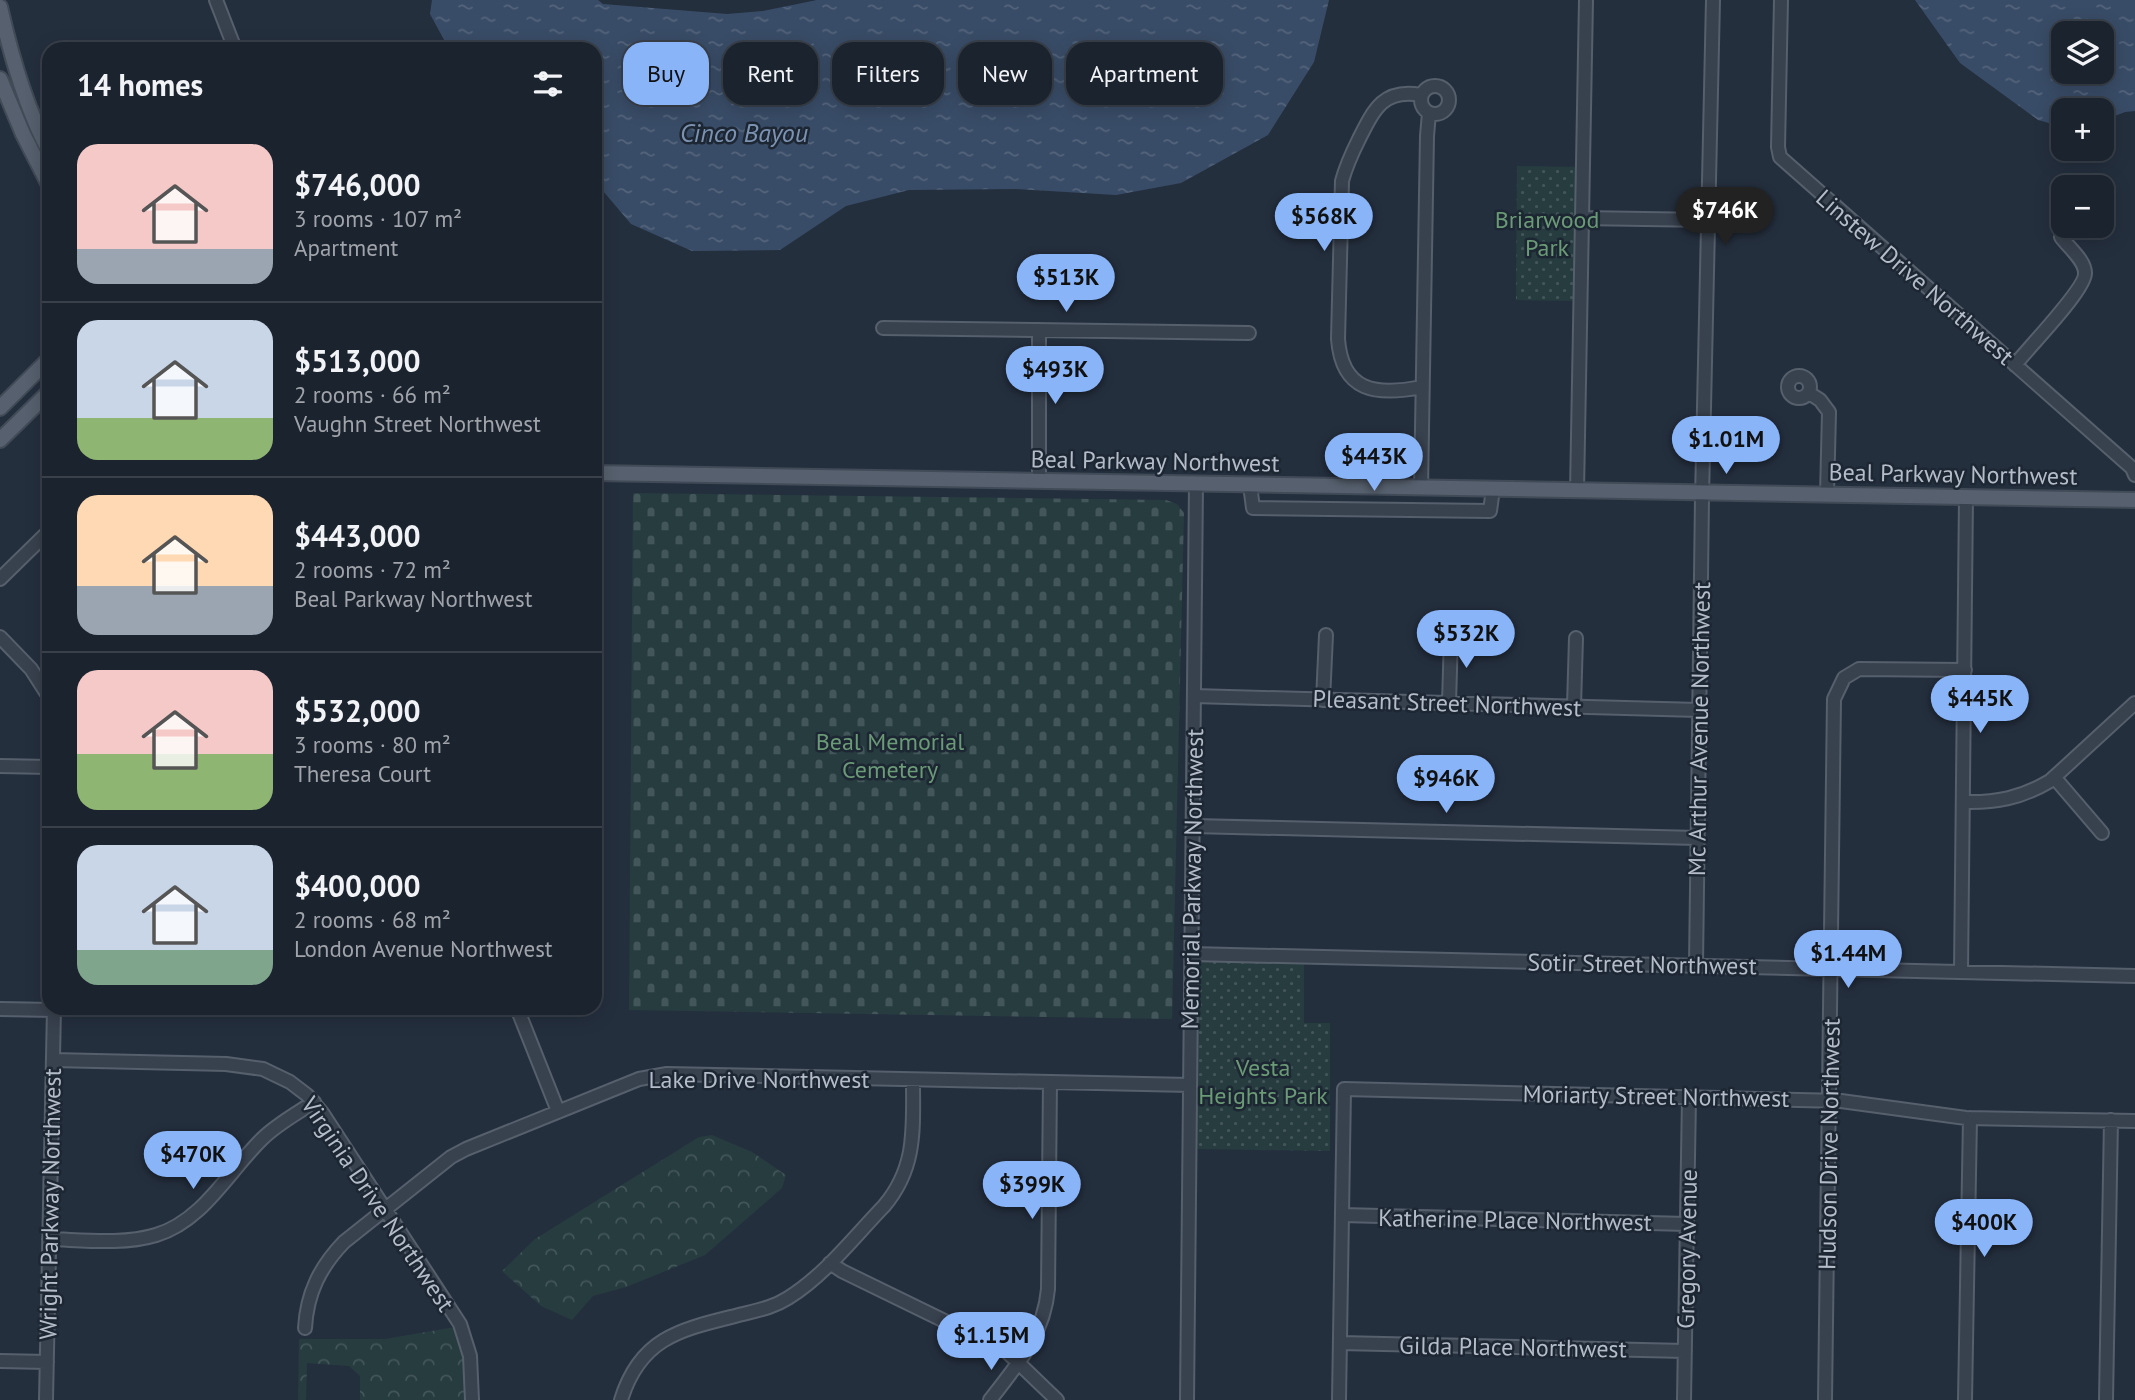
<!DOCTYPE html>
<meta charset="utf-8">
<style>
body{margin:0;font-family:"PT Sans",sans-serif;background:#282f3a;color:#f1f3f6;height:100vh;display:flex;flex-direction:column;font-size:26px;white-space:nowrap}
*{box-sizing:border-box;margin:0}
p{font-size:23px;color:#a0a4aa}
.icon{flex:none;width:38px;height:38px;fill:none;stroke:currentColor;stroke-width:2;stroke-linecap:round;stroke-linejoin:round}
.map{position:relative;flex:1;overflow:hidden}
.side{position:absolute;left:42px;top:42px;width:560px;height:973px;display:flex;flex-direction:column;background:#1b232e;border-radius:21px;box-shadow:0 4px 18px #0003,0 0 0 2px #39404a}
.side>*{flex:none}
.guide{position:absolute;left:623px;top:42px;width:665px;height:63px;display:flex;gap:14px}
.tools{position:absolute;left:2051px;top:21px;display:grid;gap:14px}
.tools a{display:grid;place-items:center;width:63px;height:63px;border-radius:14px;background:#1b232e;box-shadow:0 4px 18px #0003,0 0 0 2px #39404a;font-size:35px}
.price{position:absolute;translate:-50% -60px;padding:0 16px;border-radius:24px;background:#8ab4f8;color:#111;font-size:23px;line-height:46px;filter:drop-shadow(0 2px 4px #0008)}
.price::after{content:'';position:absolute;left:50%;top:42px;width:21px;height:16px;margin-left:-10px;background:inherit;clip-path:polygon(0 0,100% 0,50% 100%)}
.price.on{background:#222;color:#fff}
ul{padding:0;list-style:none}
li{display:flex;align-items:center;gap:21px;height:175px;padding:0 35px}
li+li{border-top:2px solid #39404a}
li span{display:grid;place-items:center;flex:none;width:196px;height:140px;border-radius:21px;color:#555}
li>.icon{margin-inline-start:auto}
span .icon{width:84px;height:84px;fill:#fffc;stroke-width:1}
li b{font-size:30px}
h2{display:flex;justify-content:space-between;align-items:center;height:84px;padding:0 35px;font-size:30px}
.pill{padding:0 24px;border-radius:21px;background:#1b232e;box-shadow:0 4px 18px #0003,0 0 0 2px #39404a;font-size:24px;line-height:63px}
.pill.on{background:#8ab4f8;color:#111}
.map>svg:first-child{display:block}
.forest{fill:url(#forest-crowns)}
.cemetery{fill:url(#cemetery-stones)}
.park{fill:url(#park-dots)}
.water{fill:url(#water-ripples);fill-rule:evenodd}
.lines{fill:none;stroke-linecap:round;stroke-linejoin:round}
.minor-casing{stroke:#565f6c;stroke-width:16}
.major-casing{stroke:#414a57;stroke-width:18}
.minor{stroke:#38414e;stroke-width:12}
.major{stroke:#56606e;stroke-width:14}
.labels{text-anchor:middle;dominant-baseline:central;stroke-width:5;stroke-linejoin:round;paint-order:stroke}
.park-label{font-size:24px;fill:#6b9a76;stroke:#1d2633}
.street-label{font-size:24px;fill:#b4bcc9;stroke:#1d2633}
.water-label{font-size:26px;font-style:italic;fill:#7c92b1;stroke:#1d2633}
</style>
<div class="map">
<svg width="2135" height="1400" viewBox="0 0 2135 1400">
<defs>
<pattern id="forest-crowns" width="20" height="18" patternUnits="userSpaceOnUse" patternTransform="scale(1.75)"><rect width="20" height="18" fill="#263c3f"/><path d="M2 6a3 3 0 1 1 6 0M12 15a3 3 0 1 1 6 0" fill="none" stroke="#435659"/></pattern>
<pattern id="cemetery-stones" width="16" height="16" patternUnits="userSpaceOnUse" patternTransform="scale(1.75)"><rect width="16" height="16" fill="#263c3f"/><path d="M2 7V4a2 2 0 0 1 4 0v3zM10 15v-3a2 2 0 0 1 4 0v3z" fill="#435659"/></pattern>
<pattern id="park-dots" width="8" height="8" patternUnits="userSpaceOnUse" patternTransform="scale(1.75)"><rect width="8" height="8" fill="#263c3f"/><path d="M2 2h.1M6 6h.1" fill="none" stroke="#435659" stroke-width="1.8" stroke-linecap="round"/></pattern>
<pattern id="water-ripples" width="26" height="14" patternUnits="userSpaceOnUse" patternTransform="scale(1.75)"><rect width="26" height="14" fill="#394c67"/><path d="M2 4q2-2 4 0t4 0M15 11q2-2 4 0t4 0" fill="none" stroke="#53647b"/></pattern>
</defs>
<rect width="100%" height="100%" fill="#242f3e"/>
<path class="forest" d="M712 1135 752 1152 786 1175 782 1188 705 1255 626 1287 593 1296 572 1320 541 1306 502 1271 535 1239 699 1137Z
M455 1327 464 1347 467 1400H360V1376L349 1366 307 1363 306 1400H298L299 1339H385Z"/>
<path class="cemetery" d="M633 493 1166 500 1177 504 1184 513 1172 1019 629 1010Z"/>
<path class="park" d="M1517 166 1579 167 1577 301 1516 300Z
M1197 961 1304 962V1023H1330V1151L1197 1149Z"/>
<path class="water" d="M432 0H598L603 4 727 14 763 11 817 0H1329L1314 62 1268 135 1181 183 1116 195 1015 189 909 190 846 206 780 250 692 251 631 224 603 191 595 186V49H449L430 14Z
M1915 0H2135V111L2125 112 2102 121V110H2063V127L2038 120 1960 63ZM2063 33H2102V72H2063Z"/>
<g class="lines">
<defs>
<path id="minor" d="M216 0 235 49
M1781 0 1778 147 1780 157 2132 468 2135 475
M1421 100a14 14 0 1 1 28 0a14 14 0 1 1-28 0Z
M1421 95C1384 88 1374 109 1359 139 1352 153 1346 166 1342 181L1338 339C1342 392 1376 396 1422 387
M1581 218 1708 220
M883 328 1249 333
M2015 365C2027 349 2086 289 2085 273 2085 260 2068 247 2061 237
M1788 387a11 11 0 1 1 22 0a11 11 0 1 1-22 0Z
M1809 393 1820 400 1829 412 1827 495
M1039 481V330
M1250 485 1253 508 1490 511 1493 489
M1421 488 1427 136 1429 113
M1577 491 1586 0
M0 579 49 531
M0 637 31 669 49 697
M1194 696 1699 710
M1323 700 1326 635
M1449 703 1451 636
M1574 706 1576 638
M0 766 49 767
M2054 777 2102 833
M1963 802C1996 803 2021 798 2050 781L2135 703
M1193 826 1698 838
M1191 954 2135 976
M1696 965 1702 498 1713 0
M1961 972 1966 497
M517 1008 558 1111
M0 1009 54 1010
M53 1060 226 1064 263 1069 290 1082 307 1095 323 1114 460 1324 470 1356 472 1400
M1342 1215 1687 1224
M49 1239C83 1240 123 1245 156 1235 203 1221 228 1172 262 1139 277 1124 296 1114 314 1102
M830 1263 842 1271 1006 1351 1057 1400
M305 1328C307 1293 320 1267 344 1242L451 1157 466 1149 639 1079 667 1074 1190 1085
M1340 1343 1685 1351
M0 1361 47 1362
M46 1400 54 1008
M621 1400C641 1335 684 1329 743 1314 759 1310 774 1307 788 1298 825 1275 854 1237 884 1206 917 1167 913 1128 913 1080
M990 1400C1017 1365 1044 1335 1048 1289L1050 1082
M1187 1400 1196 484
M1339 1400 1344 1089 1841 1101 1966 1118 2135 1121
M1684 1400 1689 1097
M1825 1400 1834 699 1844 678 1859 669 1965 670
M1965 1400 1970 1118
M2106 1400 2111 1120"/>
<path id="major" d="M0 7C11 56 25 106 49 151
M0 79 23 134 49 185
M0 408 49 359
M0 440 49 392
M595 473 2135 500"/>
</defs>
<use href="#minor" class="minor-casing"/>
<use href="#major" class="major-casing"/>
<use href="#minor" class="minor"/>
<use href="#major" class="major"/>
</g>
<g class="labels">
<g class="park-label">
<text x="1547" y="219">Briarwood<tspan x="1547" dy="28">Park</tspan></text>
<text x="890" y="741">Beal Memorial<tspan x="890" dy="28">Cemetery</tspan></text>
<text x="1263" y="1067">Vesta<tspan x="1263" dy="28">Heights Park</tspan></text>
</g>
<g class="street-label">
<text transform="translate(1915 277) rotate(41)">Linstew Drive Northwest</text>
<text transform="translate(1155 461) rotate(1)">Beal Parkway Northwest</text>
<text transform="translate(1953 474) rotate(1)">Beal Parkway Northwest</text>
<text transform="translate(1447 703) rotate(2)">Pleasant Street Northwest</text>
<text transform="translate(1699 729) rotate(-89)">Mc Arthur Avenue Northwest</text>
<text transform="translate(1192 879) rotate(-89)">Memorial Parkway Northwest</text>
<text transform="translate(1642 964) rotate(1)">Sotir Street Northwest</text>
<text x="759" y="1079">Lake Drive Northwest</text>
<text transform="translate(1656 1096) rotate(1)">Moriarty Street Northwest</text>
<text transform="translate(1829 1144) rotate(-89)">Hudson Drive Northwest</text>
<text transform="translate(50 1204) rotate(-89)">Wright Parkway Northwest</text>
<text transform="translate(378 1204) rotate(56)">Virginia Drive Northwest</text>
<text transform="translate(1515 1220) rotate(1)">Katherine Place Northwest</text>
<text transform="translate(1687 1249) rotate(-89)">Gregory Avenue</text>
<text transform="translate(1513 1347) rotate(1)">Gilda Place Northwest</text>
</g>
<g class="water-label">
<text x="744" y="132">Cinco Bayou</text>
</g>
</g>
</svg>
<div class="tools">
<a><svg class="icon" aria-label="layers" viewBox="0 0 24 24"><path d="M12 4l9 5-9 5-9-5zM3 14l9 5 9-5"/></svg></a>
<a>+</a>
<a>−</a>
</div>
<b class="price on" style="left:1725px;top:247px">$746K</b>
<b class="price" style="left:1324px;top:253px">$568K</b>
<b class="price" style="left:1066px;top:314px">$513K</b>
<b class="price" style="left:1055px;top:406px">$493K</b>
<b class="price" style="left:1726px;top:476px">$1.01M</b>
<b class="price" style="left:1374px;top:493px">$443K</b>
<b class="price" style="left:1466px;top:670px">$532K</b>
<b class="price" style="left:1980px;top:735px">$445K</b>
<b class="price" style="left:1446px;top:815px">$946K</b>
<b class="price" style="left:1848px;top:990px">$1.44M</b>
<b class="price" style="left:193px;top:1191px">$470K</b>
<b class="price" style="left:1032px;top:1221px">$399K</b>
<b class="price" style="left:1984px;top:1259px">$400K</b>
<b class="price" style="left:991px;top:1372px">$1.15M</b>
<div class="guide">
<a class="pill on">Buy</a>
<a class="pill">Rent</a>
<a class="pill">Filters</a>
<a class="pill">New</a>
<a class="pill">Apartment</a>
</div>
<section class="side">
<h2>14 homes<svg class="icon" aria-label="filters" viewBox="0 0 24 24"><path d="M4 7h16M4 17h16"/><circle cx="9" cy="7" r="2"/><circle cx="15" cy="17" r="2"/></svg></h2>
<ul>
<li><span style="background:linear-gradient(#f6c9c9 75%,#9aa5b1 0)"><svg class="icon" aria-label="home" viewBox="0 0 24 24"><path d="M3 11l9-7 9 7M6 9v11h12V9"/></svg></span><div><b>$746,000</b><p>3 rooms · 107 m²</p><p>Apartment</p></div></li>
<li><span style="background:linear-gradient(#c9d6e8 70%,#8fb573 0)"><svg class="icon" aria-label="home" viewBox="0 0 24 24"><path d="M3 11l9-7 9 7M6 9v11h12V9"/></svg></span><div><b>$513,000</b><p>2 rooms · 66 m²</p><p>Vaughn Street Northwest</p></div></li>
<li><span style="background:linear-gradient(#ffd9b3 65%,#9aa5b1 0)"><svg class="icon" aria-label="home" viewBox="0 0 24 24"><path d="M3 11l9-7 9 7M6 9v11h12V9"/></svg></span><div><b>$443,000</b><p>2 rooms · 72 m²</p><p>Beal Parkway Northwest</p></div></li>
<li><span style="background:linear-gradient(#f6c9c9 60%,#8fb573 0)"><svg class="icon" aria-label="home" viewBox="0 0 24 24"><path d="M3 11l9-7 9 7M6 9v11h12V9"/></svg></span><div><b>$532,000</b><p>3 rooms · 80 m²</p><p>Theresa Court</p></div></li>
<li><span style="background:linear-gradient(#c9d6e8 75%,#7fa58c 0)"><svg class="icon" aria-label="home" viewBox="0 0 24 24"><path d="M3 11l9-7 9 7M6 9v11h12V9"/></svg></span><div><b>$400,000</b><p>2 rooms · 68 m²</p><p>London Avenue Northwest</p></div></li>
</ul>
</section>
</div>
